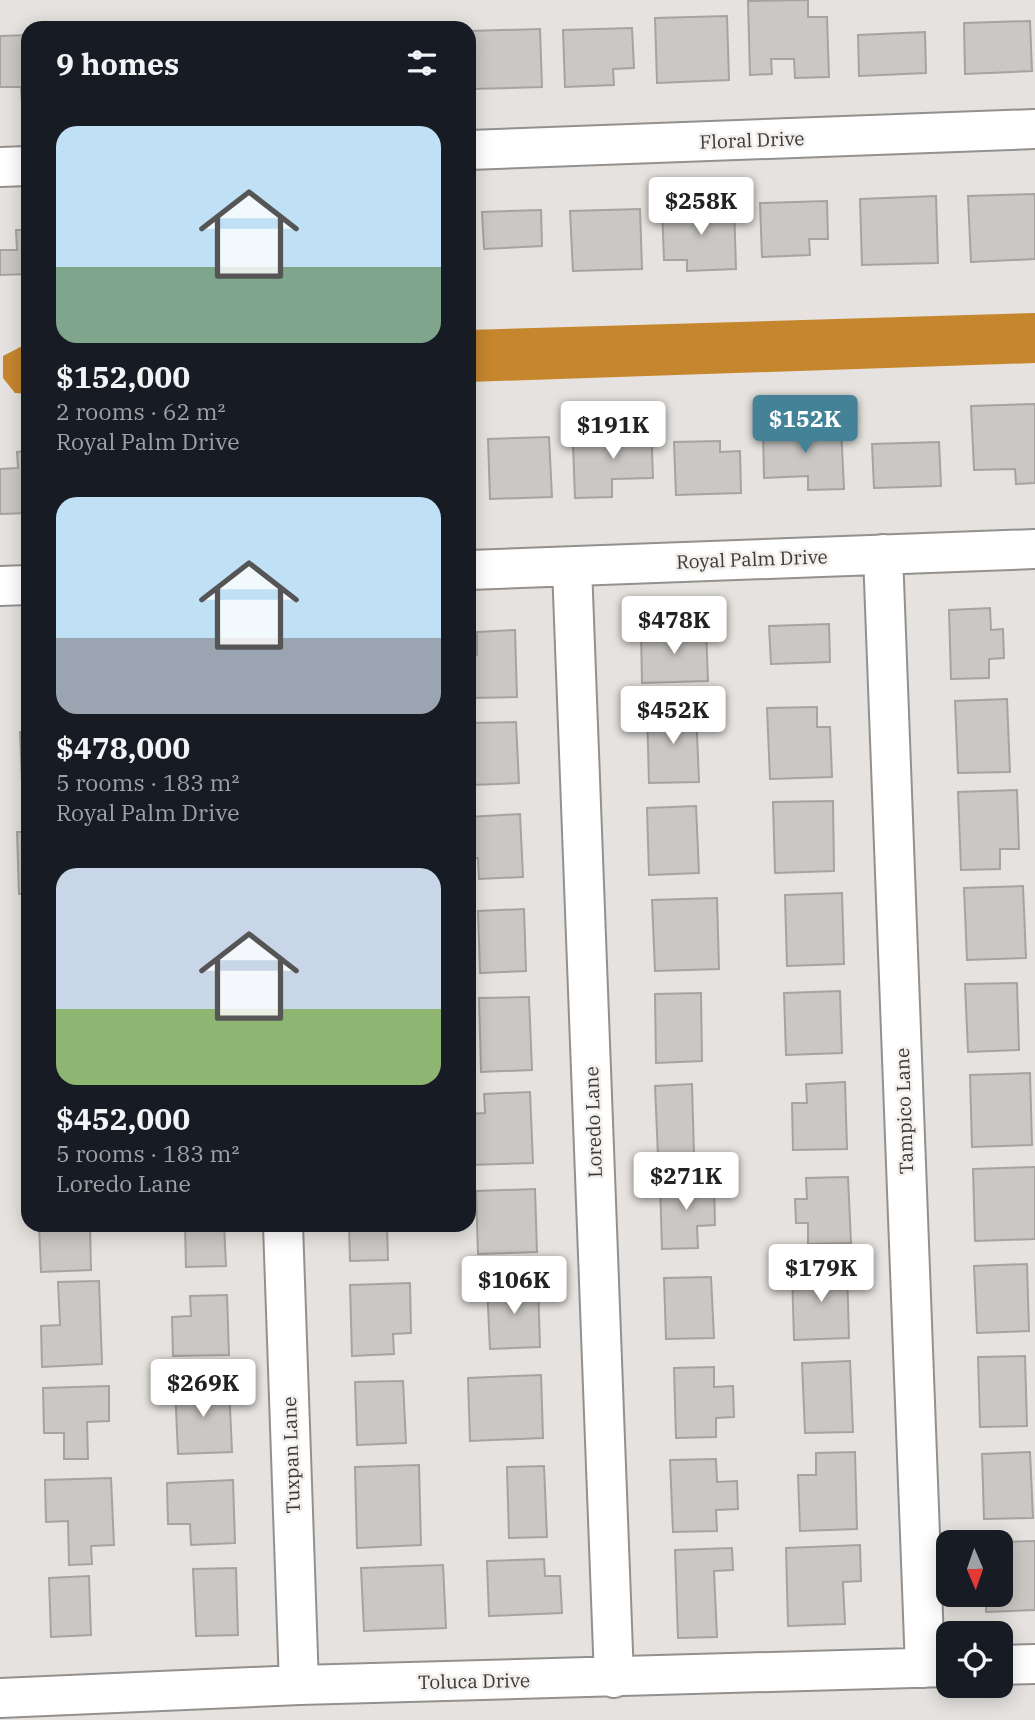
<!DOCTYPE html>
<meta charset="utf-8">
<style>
body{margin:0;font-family:"IBM Plex Serif",serif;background:#242831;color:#f1f3f6;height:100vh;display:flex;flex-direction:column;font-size:26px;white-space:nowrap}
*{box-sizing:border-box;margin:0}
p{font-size:23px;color:#9ea1a6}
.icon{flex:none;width:38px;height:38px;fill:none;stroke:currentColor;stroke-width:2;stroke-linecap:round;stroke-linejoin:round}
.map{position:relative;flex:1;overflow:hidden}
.details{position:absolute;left:21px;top:21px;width:455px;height:1211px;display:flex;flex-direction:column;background:#171b24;border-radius:21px;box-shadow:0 4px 18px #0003}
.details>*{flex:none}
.needle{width:46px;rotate:178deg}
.fabs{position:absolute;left:936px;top:1530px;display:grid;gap:14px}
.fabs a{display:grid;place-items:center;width:77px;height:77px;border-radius:14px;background:#171b24;box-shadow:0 4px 18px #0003;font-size:35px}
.price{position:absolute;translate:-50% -60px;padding:0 16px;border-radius:7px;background:#fff;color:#222;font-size:23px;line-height:46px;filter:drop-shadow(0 2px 4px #0008)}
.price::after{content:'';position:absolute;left:50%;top:42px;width:21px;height:16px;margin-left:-10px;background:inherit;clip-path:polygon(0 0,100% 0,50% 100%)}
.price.on{background:#438297;color:#fff}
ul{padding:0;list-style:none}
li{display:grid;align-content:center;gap:14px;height:371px;padding:0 35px}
li span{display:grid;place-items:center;height:217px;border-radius:21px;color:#555}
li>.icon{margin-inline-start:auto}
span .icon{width:126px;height:126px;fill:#fffc;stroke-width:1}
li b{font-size:30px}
h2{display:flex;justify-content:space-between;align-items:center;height:84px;padding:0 35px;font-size:30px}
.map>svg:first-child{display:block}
.water{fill:#c5862d}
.building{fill:#cac7c4;stroke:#a6a3a0;stroke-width:2}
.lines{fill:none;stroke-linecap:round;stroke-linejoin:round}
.minor-casing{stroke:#93908d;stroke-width:42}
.minor{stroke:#fff;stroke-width:38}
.labels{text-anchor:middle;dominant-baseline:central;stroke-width:5;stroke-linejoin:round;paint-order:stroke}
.street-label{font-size:19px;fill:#3b3a38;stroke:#f2efec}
</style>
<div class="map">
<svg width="1035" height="1720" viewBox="0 0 1035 1720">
<rect width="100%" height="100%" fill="#e5e2df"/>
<path class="water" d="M1035 313V363L469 382V330Z
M28 343V394L15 393 3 378V356Z"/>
<path class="building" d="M808 0V17H827L829 77 795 78 794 59H771L772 74 750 75 748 1Z
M727 16 729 80 657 83 655 18Z
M1030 21 1032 71 965 74 964 23Z
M632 28 634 68 613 69 614 85 565 87 563 30Z
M540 29 542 87 471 89 469 31Z
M925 32 926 73 859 76 858 35Z
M28 35V102H22L21 87H0V36Z
M1035 194V259L971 262 968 196Z
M936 196 938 263 862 265 860 199Z
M827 201 828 239H809L810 255 762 257 760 203Z
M734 205 736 269 687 271V260H664L662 208Z
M640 209 642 269 573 271 570 211Z
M541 210 542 246 484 249 482 212Z
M16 230H28V274L0 275V250H17Z
M1035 404V483L1016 484 1015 469 974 470 971 406Z
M651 422 653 478 612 479V497L575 498 573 444 617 442 616 423Z
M841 426 844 489 808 490V476L764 478 763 429Z
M549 437 552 497 490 499 488 439Z
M720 441V452L740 451 741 493 676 495 674 442Z
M939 442 941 486 874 488 872 444Z
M28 451V513L0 514V469L18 468 17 452Z
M990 608 991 630 1003 629 1004 658 989 659V678L951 679 949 610Z
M829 624 830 662 771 664 769 626Z
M706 629 708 681 642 683 641 631Z
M515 630 517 697 469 698V656L477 655V632Z
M22 640H28V713H24Z
M1007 699 1010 772 958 773 955 701Z
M817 707V727H830L832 777 770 779 767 708Z
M696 709 699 782 649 783 647 710Z
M516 722 519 783 472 785 470 723Z
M20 732H28V782L22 783Z
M1017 790 1019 849H1000V869L961 870 958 792Z
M833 801 834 871 775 873 773 802Z
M696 806 699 873 649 875 647 808Z
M520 814 523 877 479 879 478 858H469V817Z
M17 832H28V893L19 894Z
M1023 886 1026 958 967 960 964 888Z
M842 893 844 964 787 966 785 895Z
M717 898 719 969 655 971 652 900Z
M524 909 526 971 480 973 478 911Z
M1017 983 1019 1050 968 1052 965 984Z
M840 991 842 1053 786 1055 784 993Z
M701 993 702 1061 656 1063 655 994Z
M529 997 532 1070 481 1072 479 998Z
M1030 1073 1032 1145 972 1147 970 1075Z
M845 1082 847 1149 793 1150 792 1103H807L806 1084Z
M692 1084 694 1155 658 1156 655 1086Z
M530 1092 533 1163 470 1165 469 1114 485 1113 484 1094Z
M1035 1167V1239L975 1241 973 1169Z
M848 1177 851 1243 808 1244V1223H796L795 1199H807L806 1178Z
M714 1180 715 1225 697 1226 698 1248 662 1249 660 1182Z
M535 1189 537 1252 478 1254 476 1191Z
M39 1225H90L91 1270 41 1272Z
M185 1225H224L226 1266 186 1267Z
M349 1225H387L388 1260 350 1261Z
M1027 1264 1029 1331 977 1333 974 1266Z
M847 1269 849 1338 794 1340 792 1271Z
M711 1277 714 1338 666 1339 664 1278Z
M99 1281 102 1364 42 1367 41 1326 60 1325 58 1282Z
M410 1283 411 1333 393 1334 394 1354 352 1356 350 1285Z
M538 1283 540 1347 490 1349 487 1285Z
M227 1295 229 1355 173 1356 172 1317 191 1316 190 1296Z
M1025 1356 1027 1426 980 1427 978 1357Z
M850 1361 853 1432 805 1433 802 1363Z
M714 1367V1387L733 1386 734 1417 716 1418V1437L676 1438 674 1368Z
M541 1375 543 1438 470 1441 468 1378Z
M403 1381 406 1443 357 1445 355 1382Z
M229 1385 232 1452 178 1454 175 1386Z
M109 1386V1421L87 1422 88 1459H64V1433H44L43 1388Z
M855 1452 857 1529 800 1531 798 1475H816V1453Z
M1030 1452 1033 1518 984 1519 982 1454Z
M716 1459 717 1482 737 1481 738 1509 716 1510 717 1531 673 1532 670 1460Z
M419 1465 421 1545 357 1548 355 1467Z
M544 1466 547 1537 509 1538 507 1467Z
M111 1478 114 1545 91 1546 92 1564 69 1565 68 1521 46 1522 45 1480Z
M233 1480 235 1543 191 1545 190 1524H168L167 1483Z
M1035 1541V1610L986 1612V1594H1001V1542Z
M860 1545 861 1581 843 1582 845 1624 788 1626 786 1548Z
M732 1548 733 1570 714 1571 717 1637 678 1638 675 1550Z
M544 1559 545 1576H560L562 1613 489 1616 487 1561Z
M443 1565 446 1628 364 1631 361 1568Z
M236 1568 238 1635 196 1636 193 1569Z
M89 1576 91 1635 51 1637 49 1578Z"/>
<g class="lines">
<defs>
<path id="minor" d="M469 150 1035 129
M0 167 28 166
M883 554 925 1668
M572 567 614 1678
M469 570 1035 549
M0 586 28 585
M283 1225 299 1685
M1001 1665 1035 1664
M0 1698 299 1685 948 1667"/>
</defs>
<use href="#minor" class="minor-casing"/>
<use href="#minor" class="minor"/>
</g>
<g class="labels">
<g class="street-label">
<text transform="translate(752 140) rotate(-2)">Floral Drive</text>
<text transform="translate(752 559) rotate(-2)">Royal Palm Drive</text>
<text transform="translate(904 1111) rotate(-92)">Tampico Lane</text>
<text transform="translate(593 1122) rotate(-92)">Loredo Lane</text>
<text transform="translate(291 1455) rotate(-92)">Tuxpan Lane</text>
<text transform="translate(474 1681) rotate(-1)">Toluca Drive</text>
</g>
</g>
</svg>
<div class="fabs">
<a><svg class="needle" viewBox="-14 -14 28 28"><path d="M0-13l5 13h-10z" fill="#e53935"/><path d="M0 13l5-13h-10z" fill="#9ea1a6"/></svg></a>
<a><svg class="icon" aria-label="locate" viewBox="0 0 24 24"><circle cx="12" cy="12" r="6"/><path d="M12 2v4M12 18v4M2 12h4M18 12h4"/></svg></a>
</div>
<b class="price" style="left:701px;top:237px">$258K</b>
<b class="price on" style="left:805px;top:455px">$152K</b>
<b class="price" style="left:613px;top:461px">$191K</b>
<b class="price" style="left:674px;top:656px">$478K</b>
<b class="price" style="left:673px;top:746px">$452K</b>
<b class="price" style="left:686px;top:1212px">$271K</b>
<b class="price" style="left:821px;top:1304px">$179K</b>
<b class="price" style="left:514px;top:1316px">$106K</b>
<b class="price" style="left:203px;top:1419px">$269K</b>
<section class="details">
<h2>9 homes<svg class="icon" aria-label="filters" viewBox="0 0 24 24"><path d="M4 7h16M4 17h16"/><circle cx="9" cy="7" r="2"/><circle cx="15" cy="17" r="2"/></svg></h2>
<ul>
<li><span style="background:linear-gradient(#bfe0f5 65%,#7fa58c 0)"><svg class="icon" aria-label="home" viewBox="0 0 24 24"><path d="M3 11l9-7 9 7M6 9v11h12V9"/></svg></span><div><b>$152,000</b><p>2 rooms · 62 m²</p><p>Royal Palm Drive</p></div></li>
<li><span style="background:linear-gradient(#bfe0f5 65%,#9aa5b1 0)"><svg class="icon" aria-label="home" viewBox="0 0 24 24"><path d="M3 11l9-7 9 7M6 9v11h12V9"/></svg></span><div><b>$478,000</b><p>5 rooms · 183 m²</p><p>Royal Palm Drive</p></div></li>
<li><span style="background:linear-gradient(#c9d6e8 65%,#8fb573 0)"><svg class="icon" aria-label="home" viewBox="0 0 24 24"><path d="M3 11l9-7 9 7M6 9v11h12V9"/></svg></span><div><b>$452,000</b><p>5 rooms · 183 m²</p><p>Loredo Lane</p></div></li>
</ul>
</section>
</div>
